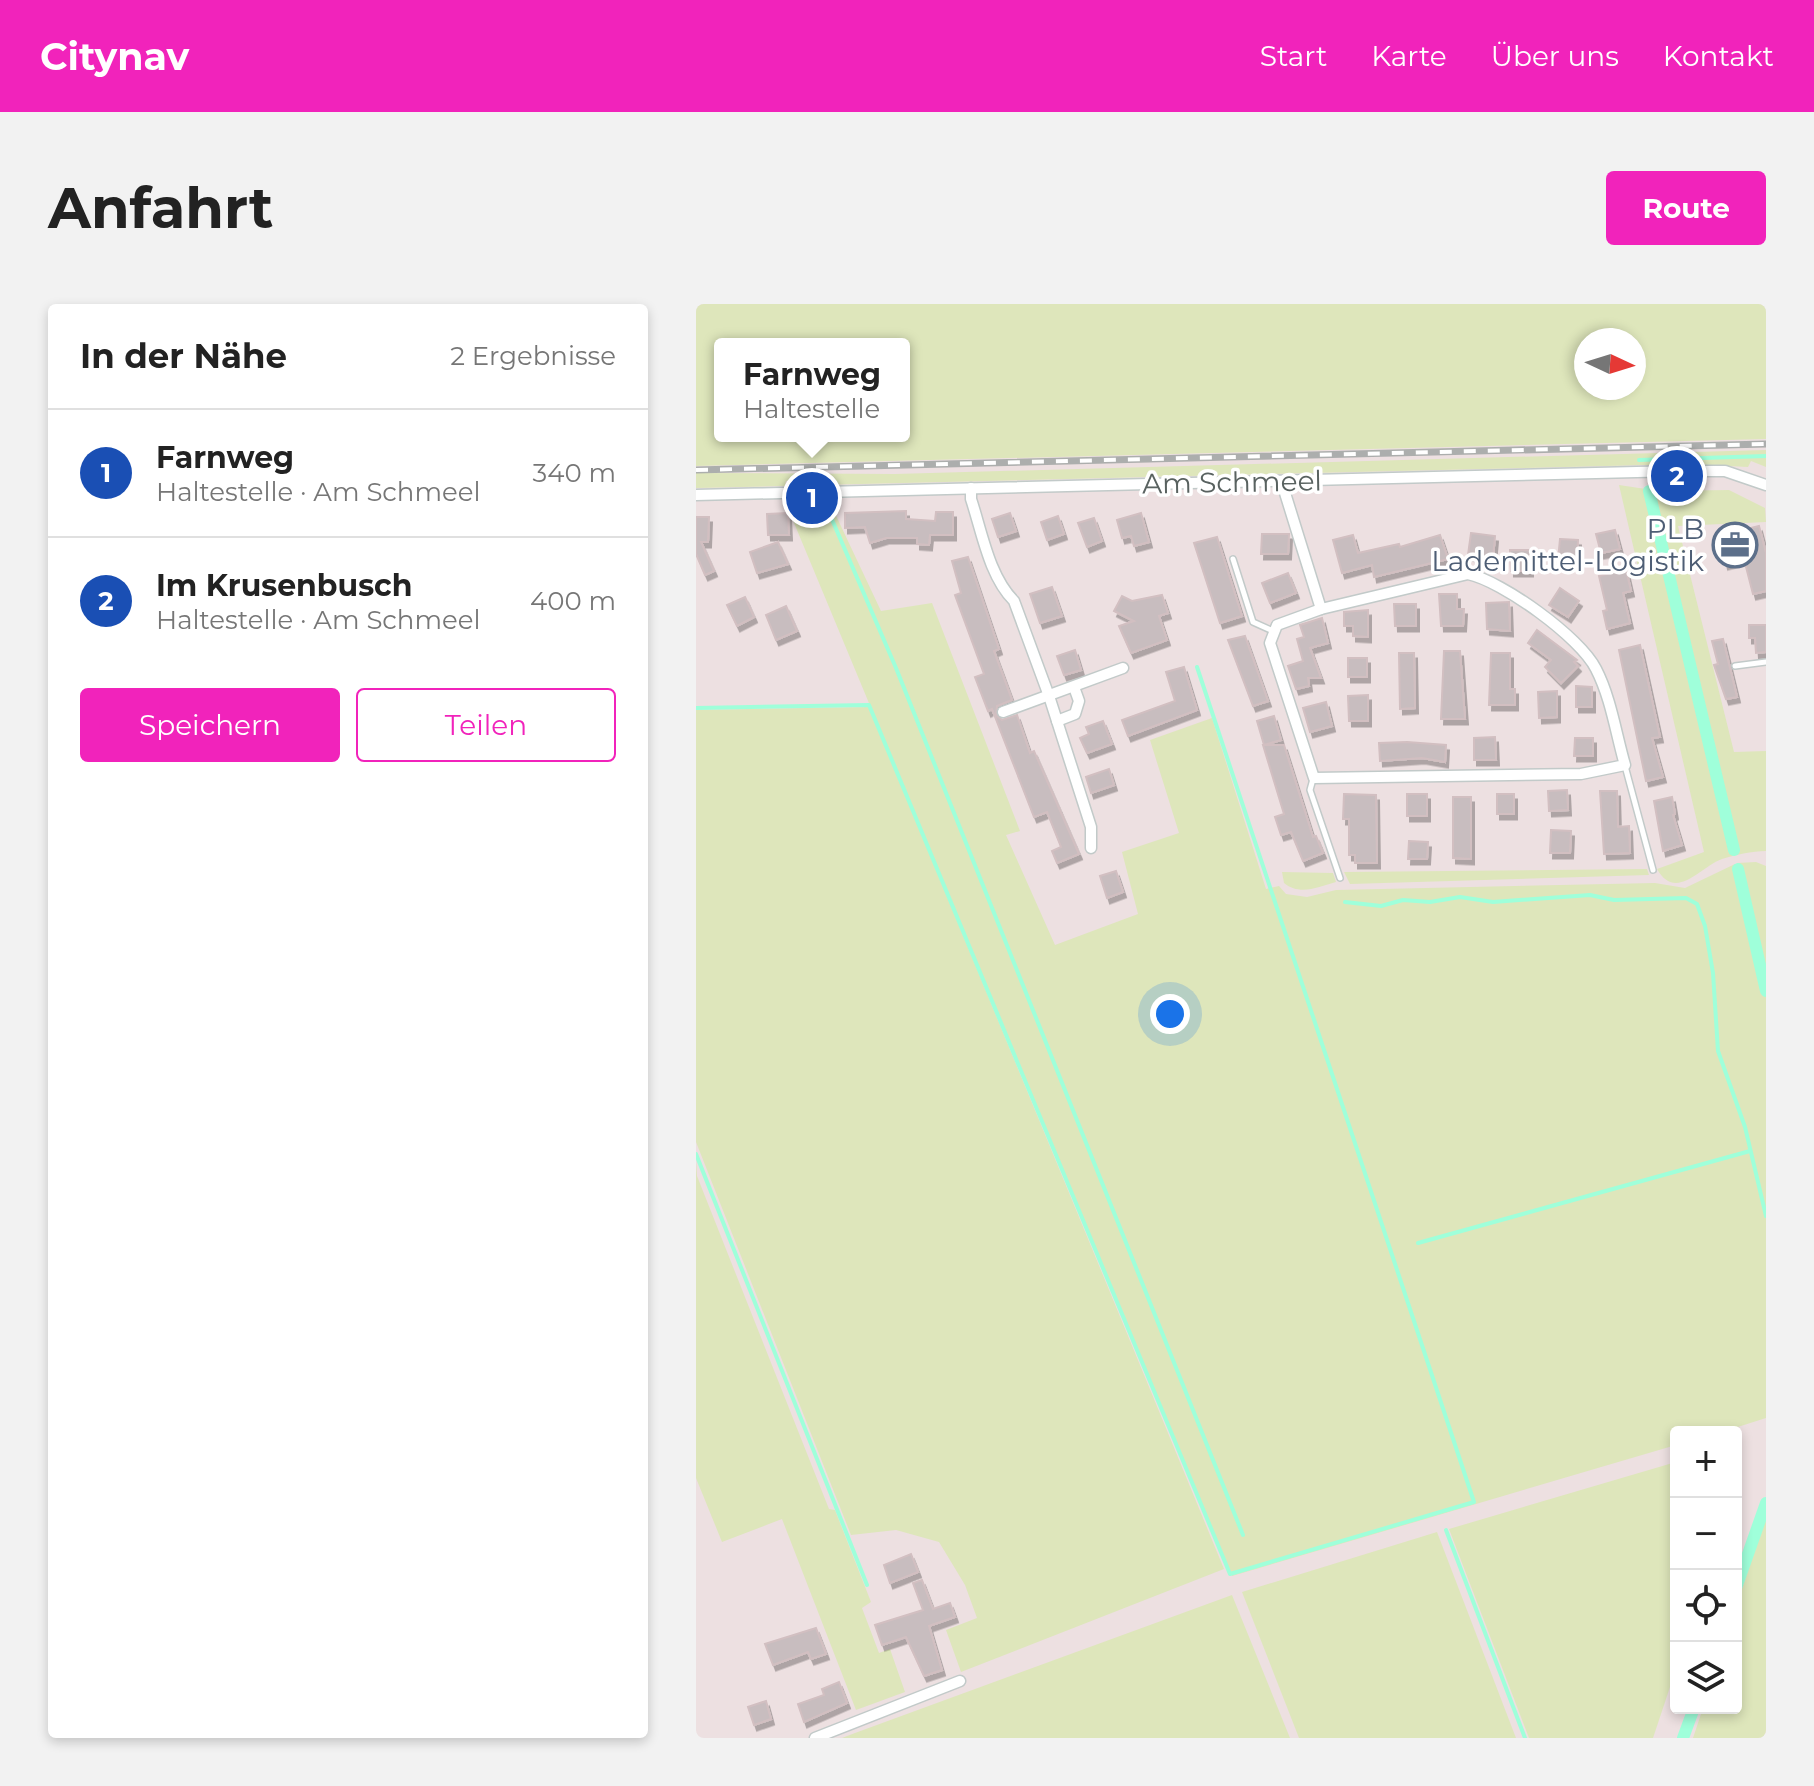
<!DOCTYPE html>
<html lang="de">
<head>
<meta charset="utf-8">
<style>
	:root { --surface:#fff; --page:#f2f2f2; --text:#222; --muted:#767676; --line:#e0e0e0; --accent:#f123bb }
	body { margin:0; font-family:Montserrat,sans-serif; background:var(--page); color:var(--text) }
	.controls { position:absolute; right:24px; bottom:24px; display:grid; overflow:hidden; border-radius:8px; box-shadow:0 4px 12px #0003 }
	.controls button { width:72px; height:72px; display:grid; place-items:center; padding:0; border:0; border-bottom:2px solid var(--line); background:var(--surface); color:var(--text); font:40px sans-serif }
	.compass { position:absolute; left:878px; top:24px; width:72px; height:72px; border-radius:50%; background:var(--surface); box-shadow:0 4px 12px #0003; rotate:94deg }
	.you { position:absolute; left:474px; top:710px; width:28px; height:28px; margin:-20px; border:6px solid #fff; border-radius:50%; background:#1a73e8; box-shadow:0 0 0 12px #1a73e833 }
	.badge { display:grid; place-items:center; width:52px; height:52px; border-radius:50%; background:var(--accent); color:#fff; font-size:26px; font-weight:700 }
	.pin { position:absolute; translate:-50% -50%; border:4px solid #fff; box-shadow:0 2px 8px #0006 }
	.popup { position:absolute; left:18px; top:34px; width:196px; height:104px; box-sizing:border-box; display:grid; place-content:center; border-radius:8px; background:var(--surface); filter:drop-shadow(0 2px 6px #0005); font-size:26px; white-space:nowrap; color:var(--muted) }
	.popup b { font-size:30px; color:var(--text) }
	.popup::after { content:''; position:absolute; left:50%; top:100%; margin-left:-16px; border:16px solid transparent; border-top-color:var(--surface) }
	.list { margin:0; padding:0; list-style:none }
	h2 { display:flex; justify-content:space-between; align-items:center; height:104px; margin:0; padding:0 32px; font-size:34px }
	h2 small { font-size:26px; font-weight:400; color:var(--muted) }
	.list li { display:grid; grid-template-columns:52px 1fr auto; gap:24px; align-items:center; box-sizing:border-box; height:128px; padding:0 32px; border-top:2px solid var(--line) }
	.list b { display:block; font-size:30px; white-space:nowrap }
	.list p { margin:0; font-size:26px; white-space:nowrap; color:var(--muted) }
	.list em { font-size:26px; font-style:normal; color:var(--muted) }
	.actions { display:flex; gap:16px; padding:24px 32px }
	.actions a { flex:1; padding:18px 0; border:2px solid var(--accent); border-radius:8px; text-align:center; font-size:28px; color:var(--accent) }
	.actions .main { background:var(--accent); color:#fff }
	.icon { flex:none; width:44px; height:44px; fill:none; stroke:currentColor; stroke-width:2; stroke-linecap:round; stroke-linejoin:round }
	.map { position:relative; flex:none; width:1070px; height:1434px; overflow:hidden; border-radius:8px }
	header { display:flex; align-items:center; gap:48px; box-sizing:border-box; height:112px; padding:0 40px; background:var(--accent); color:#fff }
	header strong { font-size:38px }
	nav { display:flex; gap:44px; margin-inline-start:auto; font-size:28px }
	.intro { display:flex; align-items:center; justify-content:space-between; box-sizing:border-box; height:192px; padding:0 48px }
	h1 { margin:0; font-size:56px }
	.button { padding:20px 36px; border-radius:8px; background:var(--accent); color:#fff; font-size:28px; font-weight:700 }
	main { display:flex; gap:48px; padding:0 48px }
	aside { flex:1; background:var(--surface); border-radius:8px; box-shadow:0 4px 12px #0003 }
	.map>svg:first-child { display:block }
	.green { fill:#dee6bb; fill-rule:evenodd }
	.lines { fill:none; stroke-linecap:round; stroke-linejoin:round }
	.stream { stroke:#9fffda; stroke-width:4 }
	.canal { stroke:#9fffda; stroke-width:12 }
	.building { fill:#c8bdbf; stroke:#d2bfc1; stroke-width:2; filter:url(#shadow) }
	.lane-casing { stroke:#c2cac9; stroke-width:8 }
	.street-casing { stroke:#c2cac9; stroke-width:13 }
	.lane { stroke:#fff; stroke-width:5 }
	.street { stroke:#fff; stroke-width:10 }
	.rail-casing { stroke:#acaead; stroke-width:7 }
	.rail { stroke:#fff; stroke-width:4; stroke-dasharray:12; stroke-linecap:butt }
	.labels { text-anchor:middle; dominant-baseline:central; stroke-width:7; stroke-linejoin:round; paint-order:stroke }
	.street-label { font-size:28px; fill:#596260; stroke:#fff }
	.service-label { font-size:28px; fill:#4e5e75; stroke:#fff; text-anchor:end }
</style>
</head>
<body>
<header>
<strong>Citynav</strong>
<nav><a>Start</a><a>Karte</a><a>Über uns</a><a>Kontakt</a></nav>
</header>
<div class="intro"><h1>Anfahrt</h1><a class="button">Route</a></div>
<main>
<aside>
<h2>In der Nähe<small>2 Ergebnisse</small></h2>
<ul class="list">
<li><span class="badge" style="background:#1a4fb4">1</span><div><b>Farnweg</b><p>Haltestelle · Am Schmeel</p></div><em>340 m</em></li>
<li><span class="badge" style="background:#1a4fb4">2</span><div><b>Im Krusenbusch</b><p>Haltestelle · Am Schmeel</p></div><em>400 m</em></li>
</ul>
<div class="actions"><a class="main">Speichern</a><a>Teilen</a></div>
</aside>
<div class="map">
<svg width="1070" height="1434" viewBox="0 0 1070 1434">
	<defs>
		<filter id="shadow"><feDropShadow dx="3" dy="5.5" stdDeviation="0" flood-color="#0004"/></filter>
	</defs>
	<rect width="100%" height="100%" fill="#ede0e1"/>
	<g class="green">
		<path d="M0 0H1070V135L0 162ZM890 36H938V84H890ZM24 40H208V132H24Z"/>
		<polygon points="1070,146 1070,163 1055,157 1052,163 992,160 123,181 122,176 90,177 89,182 0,184 0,169 199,170"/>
		<path d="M923 181 963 187 1033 186 1069 204 1070 218 982 222 1038 448 1070 447V547C1056 547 1039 551 1026 555 1004 563 980 598 961 565L1008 548Z"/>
		<polygon points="135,201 185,307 236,299 324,527 310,531 359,641 442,610 426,548 483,529 454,436 516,414 570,585 583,582 590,590 611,593 640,586 959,579 989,584 1039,560 1070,690 1070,1114 1026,1128 980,1128 980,1141 536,1272 91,202"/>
		<polygon points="173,403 528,1265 265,1368 250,1326 281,1314 269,1281 243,1238 200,1226 155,1231 0,838 0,406"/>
		<polygon points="1060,558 1070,562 1070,680 1041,559"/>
		<polygon points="951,565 953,571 654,580 648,568"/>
		<path d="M586 568 637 569 640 578C622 583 604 592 588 579Z"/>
		<polygon points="0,857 1,872 133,1205 139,1206 175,1298 166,1304 183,1349 194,1345 209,1388 160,1406 86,1215 26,1238 0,1174"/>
		<polygon points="980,1158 980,1365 957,1434 833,1434 753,1225"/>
		<polygon points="1070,1211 1070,1434 997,1434 1007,1404 1040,1404 1040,1303"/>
		<polygon points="741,1228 820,1434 603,1434 546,1288"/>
		<polygon points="536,1291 594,1434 146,1434 159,1429"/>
	</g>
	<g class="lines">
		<g class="stream">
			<polyline points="943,156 1070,152"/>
			<polyline points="131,204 200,364 547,1231"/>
			<polyline points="0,404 173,401 534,1270 778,1198 501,363"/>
			<polyline points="649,598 685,602 707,596 734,598 764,593 797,598 894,591 918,596 990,594 1001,600 1009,622 1017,669 1022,747 1049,823 1070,912"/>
			<polyline points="0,850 171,1281"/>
			<polyline points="722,939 1054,847"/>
			<polyline points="750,1226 829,1434"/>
		</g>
		<g class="canal">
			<polyline points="953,187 1038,546"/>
			<polyline points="1042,565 1070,687"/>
			<polyline points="1040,1284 1070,1199"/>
			<polyline points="987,1434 998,1404"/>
		</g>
	</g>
	<g class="building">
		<polygon points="210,207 210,215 239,217 240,208 257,208 257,231 234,231 233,241 221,240 221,234 190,234 174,239 169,223 149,224 149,209"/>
		<polygon points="92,209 93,231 72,231 71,210"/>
		<polygon points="314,209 320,227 302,233 296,215"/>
		<polygon points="445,209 453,238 438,242 435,232 426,234 421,216"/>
		<polygon points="362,212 368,230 351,236 345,218"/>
		<polygon points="0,213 13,213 12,238 5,238 18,267 9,271 0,250"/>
		<polygon points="398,214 406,237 391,243 382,219"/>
		<polygon points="1063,222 1070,249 1070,287 1057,290 1048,255 1029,260 1023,232"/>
		<polygon points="919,226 924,245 905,249 900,230"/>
		<polygon points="775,229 799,232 797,254 772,251"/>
		<polygon points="566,230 593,230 592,250 565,250"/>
		<polygon points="657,231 662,249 703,240 704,243 744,231 752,255 678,273 676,261 646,269 637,236"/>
		<polygon points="521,233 546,312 524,319 498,239"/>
		<polygon points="864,235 882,236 881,257 862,256"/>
		<polygon points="82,238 92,260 61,269 54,248"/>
		<polygon points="814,246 834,246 834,267 815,267"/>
		<polygon points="272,253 303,345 298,347 316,396 301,402 300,411 306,416 321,411 334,449 338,447 383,550 361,559 356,547 365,543 351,508 338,513 296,405 292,407 279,373 288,370 259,291 265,289 256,257"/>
		<polygon points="930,265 935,287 927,289 934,319 911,325 907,307 911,306 903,272"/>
		<polygon points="592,269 600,289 574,299 566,279"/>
		<polygon points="356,283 366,312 344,319 334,290"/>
		<polygon points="864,284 883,297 872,313 853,301"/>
		<polygon points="743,290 761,290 761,305 768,305 767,322 745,322"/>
		<polygon points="466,291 472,309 463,312 471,336 435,349 423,322 438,317 418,307 426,292 436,297"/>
		<polygon points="49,293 58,313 41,322 31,301"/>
		<polygon points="813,298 814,327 791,325 790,299"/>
		<polygon points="698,300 720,300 720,322 699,322"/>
		<polygon points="90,302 101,327 80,336 70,311"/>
		<polygon points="672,306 672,333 657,332 657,322 648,322 648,308"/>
		<polygon points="626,314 632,339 614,344 625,374 612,374 613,382 600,385 592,362 607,357 601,335 608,333 604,321"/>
		<polygon points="1053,321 1070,321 1070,348 1060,349 1059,334 1053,334"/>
		<polygon points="841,326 881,356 878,358 882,362 865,379 849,363 855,356 832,339"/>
		<polygon points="549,332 572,397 557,402 532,336"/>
		<polygon points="1027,335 1041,393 1030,395 1018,361 1022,360 1016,337"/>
		<polygon points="944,341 964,433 956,434 967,473 950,477 923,346"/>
		<polygon points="379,346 385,366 368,371 361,352"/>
		<polygon points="748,347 764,347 769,415 745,415"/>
		<polygon points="703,349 718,349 719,404 704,405"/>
		<polygon points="795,349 814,349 814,385 819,385 819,401 793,401"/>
		<rect x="652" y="354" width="19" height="19"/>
		<polygon points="488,363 501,406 432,432 426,416 479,397 470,368"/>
		<polygon points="880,382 896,383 896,403 880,403"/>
		<polygon points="861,387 861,413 843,414 842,388"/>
		<polygon points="672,391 672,417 653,417 652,392"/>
		<polygon points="630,398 636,422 614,428 607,404"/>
		<polygon points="578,412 585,436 568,441 561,417"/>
		<polygon points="407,417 416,440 391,449 384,434 393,430 390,423"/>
		<polygon points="799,433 800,456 778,456 778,434"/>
		<polygon points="879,434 897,434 897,452 878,452"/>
		<polygon points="711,438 750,441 749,458 726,454 684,457 683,439"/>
		<polygon points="567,441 588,441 617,533 620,532 627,549 607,557 595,528 585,531 579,513 588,510"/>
		<polygon points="413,465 418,481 395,489 390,473"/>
		<polygon points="871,486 872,506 853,507 852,487"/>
		<polygon points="904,487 921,487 922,523 933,522 934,549 908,550"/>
		<polygon points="648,490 680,491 681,559 659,559 659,551 653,551 653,515 647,515"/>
		<rect x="711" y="490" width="20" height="22"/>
		<rect x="801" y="490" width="17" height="20"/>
		<polygon points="757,493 775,493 775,555 757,554"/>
		<polygon points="976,493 979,510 977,511 986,541 967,547 958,497"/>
		<polygon points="855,526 875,527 874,549 854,549"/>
		<polygon points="713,537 732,538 731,555 712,555"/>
		<polygon points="420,567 427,588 411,594 404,572"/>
		<polygon points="215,1250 222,1268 194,1279 188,1261"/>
		<polygon points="226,1276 237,1305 254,1299 259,1313 233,1322 246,1366 228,1372 210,1333 186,1341 179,1321 227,1306 217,1279"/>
		<polygon points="120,1324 130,1350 115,1355 112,1348 77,1361 69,1340"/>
		<polygon points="143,1378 151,1399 108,1418 102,1400 128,1391 126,1385"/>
		<polygon points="70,1397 75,1415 58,1421 52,1403"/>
	</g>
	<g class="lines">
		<g class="lane-casing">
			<g id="lane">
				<polyline points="537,255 557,318 577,327"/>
				<polyline points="1039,362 1070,358"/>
				<polyline points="929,462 957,566"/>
				<polyline points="617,475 614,486 644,574"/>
			</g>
		</g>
		<g class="street-casing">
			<g id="street">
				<polyline points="589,177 589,189 625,305"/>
				<path d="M275 184V195C286 228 293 272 318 297L353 392 395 523V544"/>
				<polyline points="0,191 982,167 1029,167 1070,181"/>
				<path d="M772 270C806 277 884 333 900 365 915 394 920 430 929 461L885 470 618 474 574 339 581 321 625 305Z"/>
				<polyline points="307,408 427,364"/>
				<polyline points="361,417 379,410 383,397 378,383"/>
				<polyline points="119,1434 264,1377"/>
			</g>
		</g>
		<use href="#lane" class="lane"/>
		<use href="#street" class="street"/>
		<g class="rail-casing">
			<polyline id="rail" points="0,166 1070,140"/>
		</g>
		<use href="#rail" class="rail"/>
	</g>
	<defs>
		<g id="office-ring" transform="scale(2.3)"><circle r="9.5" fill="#fff" stroke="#5c6f8a" stroke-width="1.5"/><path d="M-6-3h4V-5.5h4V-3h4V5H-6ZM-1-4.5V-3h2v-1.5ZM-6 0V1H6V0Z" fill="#5c6f8a"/></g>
	</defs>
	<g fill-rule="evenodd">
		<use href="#office-ring" x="1039" y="241"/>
	</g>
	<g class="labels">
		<g class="street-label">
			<text transform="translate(536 178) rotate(-1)">Am Schmeel</text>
		</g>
		<g class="service-label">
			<text x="1008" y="225">PLB<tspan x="1008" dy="32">Lademittel-Logistik</tspan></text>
		</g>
	</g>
</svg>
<div class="controls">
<button>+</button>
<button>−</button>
<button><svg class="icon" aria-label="locate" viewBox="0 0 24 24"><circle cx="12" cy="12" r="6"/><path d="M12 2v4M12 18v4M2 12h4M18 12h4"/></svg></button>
<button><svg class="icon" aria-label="layers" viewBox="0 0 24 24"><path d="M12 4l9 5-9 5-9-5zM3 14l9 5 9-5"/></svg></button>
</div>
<svg class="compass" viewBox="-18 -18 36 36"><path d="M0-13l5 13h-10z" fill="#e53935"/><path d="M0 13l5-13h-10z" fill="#767676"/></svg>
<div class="you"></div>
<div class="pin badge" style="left:116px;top:194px;background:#1a4fb4">1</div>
<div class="popup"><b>Farnweg</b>Haltestelle</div>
<div class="pin badge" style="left:981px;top:172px;background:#1a4fb4">2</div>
</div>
</main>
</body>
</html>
